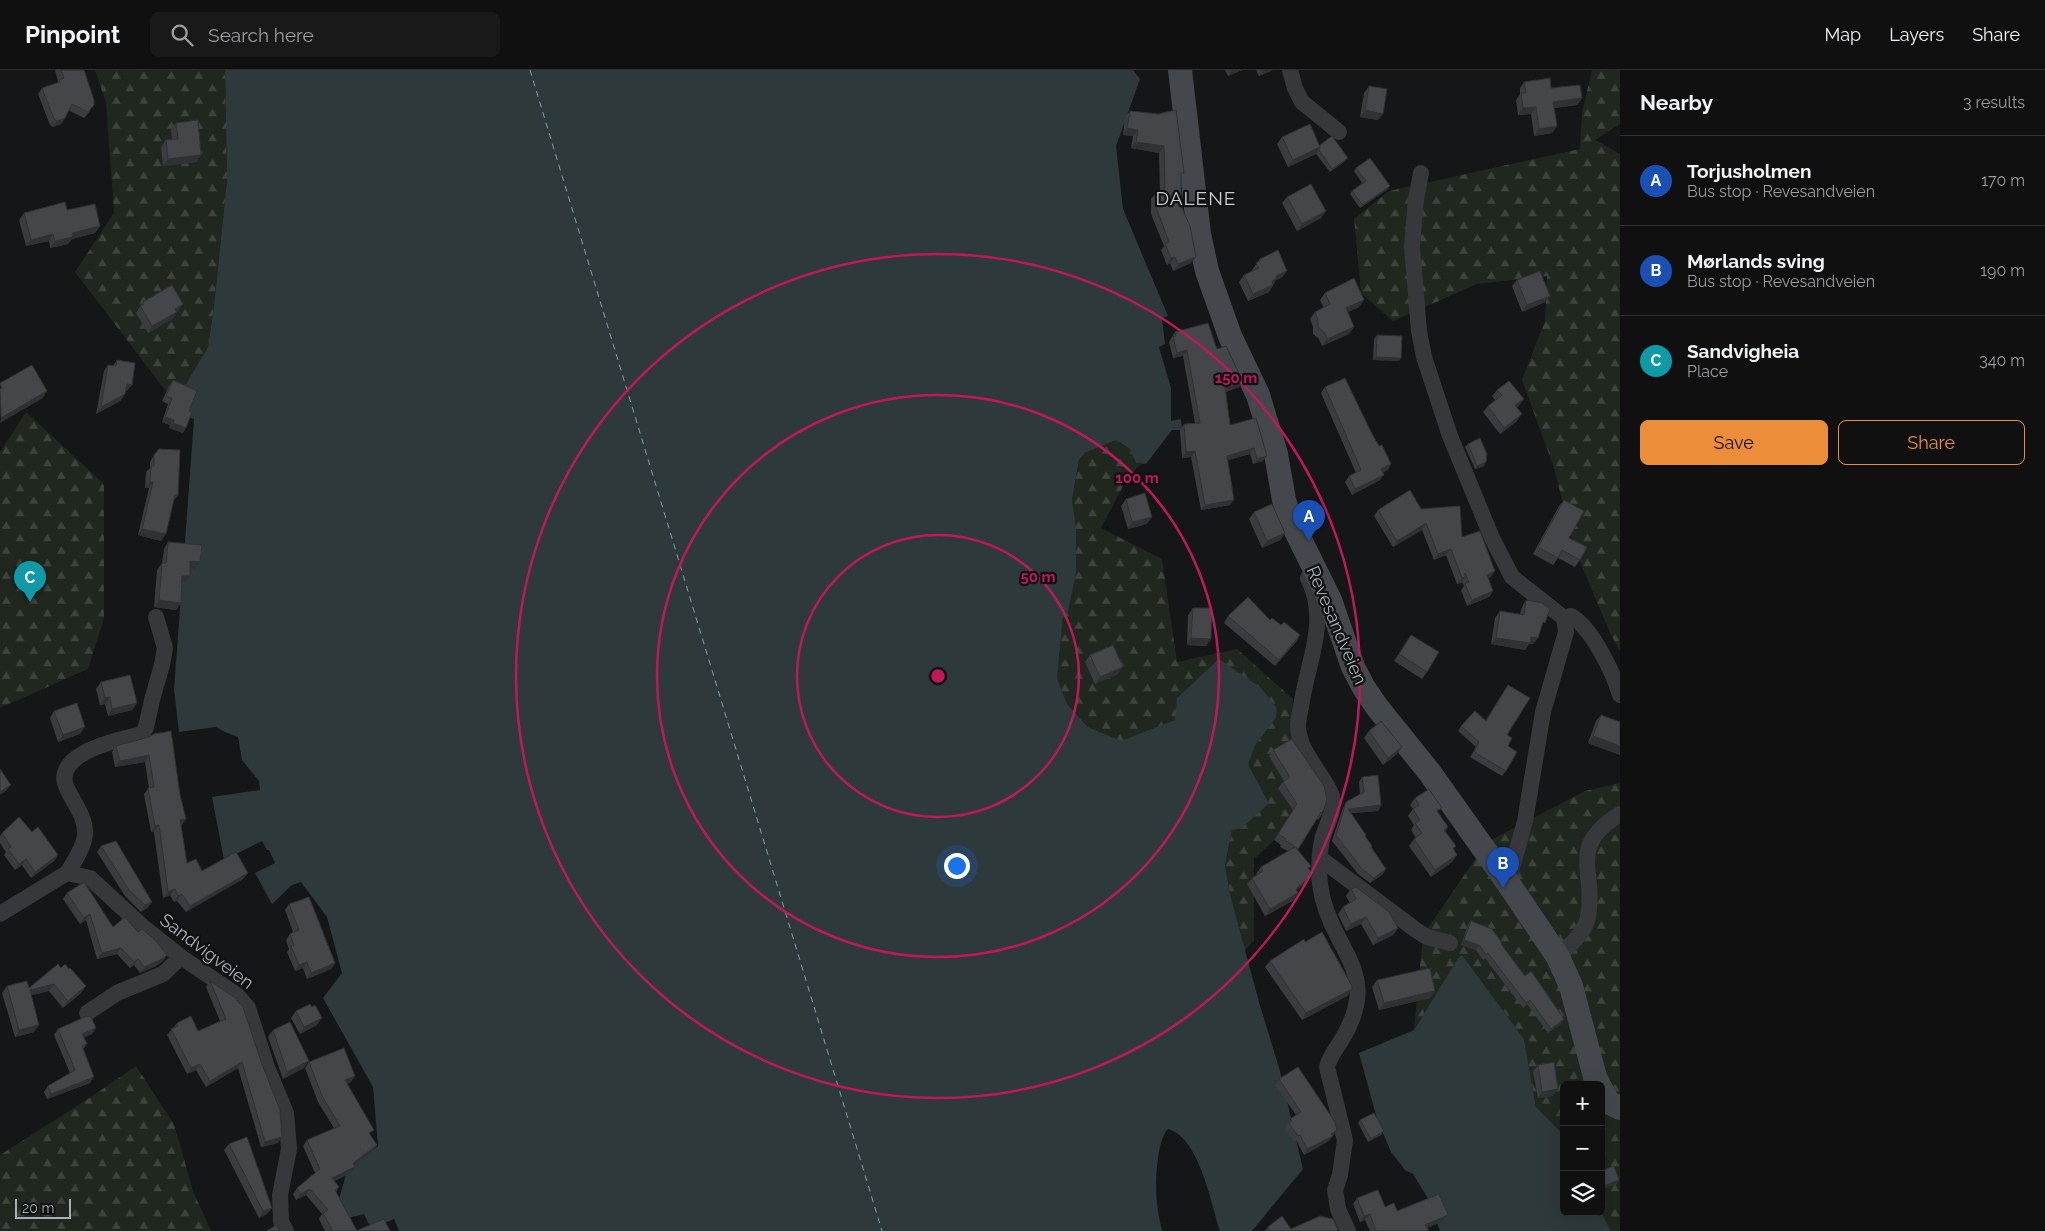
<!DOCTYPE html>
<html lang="en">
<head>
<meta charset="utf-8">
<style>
	:root { --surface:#101011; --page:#19191a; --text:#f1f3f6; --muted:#9c9d9f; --line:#303031; --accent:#eb8d39 }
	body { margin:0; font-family:Raleway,sans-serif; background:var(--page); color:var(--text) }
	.controls { position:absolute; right:15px; bottom:15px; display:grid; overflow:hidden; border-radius:8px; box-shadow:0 5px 20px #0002 }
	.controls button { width:45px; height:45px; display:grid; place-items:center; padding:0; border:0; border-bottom:1px solid var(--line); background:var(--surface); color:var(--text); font:25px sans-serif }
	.scale { position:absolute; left:15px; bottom:12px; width:56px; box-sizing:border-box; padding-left:5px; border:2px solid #a8afb7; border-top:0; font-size:14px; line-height:18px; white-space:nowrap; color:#a8afb7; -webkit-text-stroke:4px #101112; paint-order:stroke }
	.you { position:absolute; left:956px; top:795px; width:18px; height:18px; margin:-12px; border:4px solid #fff; border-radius:50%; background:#1a73e8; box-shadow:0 0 0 8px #1a73e833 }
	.badge { display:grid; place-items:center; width:32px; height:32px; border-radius:50%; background:var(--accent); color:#fff; font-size:16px; font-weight:700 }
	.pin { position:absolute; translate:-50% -41px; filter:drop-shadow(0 1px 2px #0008) }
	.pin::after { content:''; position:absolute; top:26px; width:18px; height:15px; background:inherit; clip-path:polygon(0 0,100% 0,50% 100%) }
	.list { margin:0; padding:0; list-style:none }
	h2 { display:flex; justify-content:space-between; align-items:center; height:65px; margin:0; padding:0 20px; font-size:21px }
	h2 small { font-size:16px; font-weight:400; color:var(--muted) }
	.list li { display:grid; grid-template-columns:32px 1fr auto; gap:15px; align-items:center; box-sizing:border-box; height:90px; padding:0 20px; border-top:1px solid var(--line) }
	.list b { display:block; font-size:19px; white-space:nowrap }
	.list p { margin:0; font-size:16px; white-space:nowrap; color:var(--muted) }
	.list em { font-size:16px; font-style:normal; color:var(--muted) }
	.actions { display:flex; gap:10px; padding:15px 20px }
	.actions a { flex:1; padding:11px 0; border:1px solid var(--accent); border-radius:8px; text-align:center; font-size:18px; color:var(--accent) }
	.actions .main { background:var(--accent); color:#111 }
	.icon { flex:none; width:28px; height:28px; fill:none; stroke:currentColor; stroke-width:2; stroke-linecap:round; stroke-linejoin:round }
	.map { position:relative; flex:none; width:1620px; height:1161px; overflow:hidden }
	header { display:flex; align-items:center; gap:30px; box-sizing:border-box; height:70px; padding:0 25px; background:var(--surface); border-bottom:1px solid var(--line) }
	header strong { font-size:24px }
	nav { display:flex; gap:28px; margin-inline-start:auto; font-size:18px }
	.search { width:350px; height:45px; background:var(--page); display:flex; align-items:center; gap:12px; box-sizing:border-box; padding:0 18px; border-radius:8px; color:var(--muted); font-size:19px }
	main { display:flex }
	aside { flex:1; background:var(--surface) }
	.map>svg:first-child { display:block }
	.forest { fill:url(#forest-firs) }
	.water { fill:#2e393c }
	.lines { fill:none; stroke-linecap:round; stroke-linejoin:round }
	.ferry { stroke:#80a3b0; stroke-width:1; stroke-dasharray:6 5; stroke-linecap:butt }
	.minor { stroke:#36383c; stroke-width:16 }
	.secondary { stroke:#44484c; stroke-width:24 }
	.wall { fill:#3a3c40 }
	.shaded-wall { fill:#303134 }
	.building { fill:#44464a; stroke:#303134 }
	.ring { fill:none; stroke:#c2185b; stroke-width:2.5 }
	.labels { text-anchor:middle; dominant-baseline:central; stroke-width:4.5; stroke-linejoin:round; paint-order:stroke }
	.street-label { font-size:18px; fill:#a8afb7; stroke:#101112 }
	.neighbourhood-label { font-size:19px; letter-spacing:1px; fill:#c8cdd3; stroke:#101112 }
	.centre { fill:#c2185b; stroke:#101112; stroke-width:2.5 }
	.ring-label { font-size:15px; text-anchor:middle; font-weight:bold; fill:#c2185b; stroke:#101112; stroke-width:4.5; stroke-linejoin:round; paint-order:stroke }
</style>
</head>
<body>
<header>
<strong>Pinpoint</strong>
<div class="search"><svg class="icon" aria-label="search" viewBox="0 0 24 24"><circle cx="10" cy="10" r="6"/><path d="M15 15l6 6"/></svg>Search here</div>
<nav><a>Map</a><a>Layers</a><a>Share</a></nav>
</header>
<main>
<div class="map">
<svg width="1620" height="1161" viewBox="0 0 1620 1161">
	<defs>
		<pattern id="forest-firs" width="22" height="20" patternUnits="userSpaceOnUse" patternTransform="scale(1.25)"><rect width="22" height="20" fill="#20271f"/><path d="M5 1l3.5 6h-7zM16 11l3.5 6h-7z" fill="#3e443d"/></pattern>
	</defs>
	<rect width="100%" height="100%" fill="#151617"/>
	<g class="forest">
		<polygon points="95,0 225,0 227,110 214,236 208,277 175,333 75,202 114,143 106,33"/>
		<polygon points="1592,0 1620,0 1620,54 1595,70 1620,84 1620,581 1610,563 1576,482 1553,395 1522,310 1545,251 1547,206 1477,214 1393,251 1361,223 1354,149 1389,121 1580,79 1582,43"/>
		<polygon points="26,342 104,414 104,548 88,599 0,638 0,382"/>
		<polygon points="1116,370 1130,379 1136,393 1141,394 1128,407 1101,458 1162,489 1177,592 1237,579 1293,629 1294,752 1254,789 1254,870 1245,880 1230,824 1225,795 1232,760 1269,733 1248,694 1254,675 1276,648 1175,650 1121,672 1088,657 1067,634 1057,608 1063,547 1068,540 1076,457 1072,430 1079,390 1085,383"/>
		<polygon points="1620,713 1620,1161 1611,1161 1601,1142 1601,1015 1564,1015 1564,1069 1560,1061 1536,1037 1524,969 1462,885 1458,888 1414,960 1423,865 1487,772 1585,721"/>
		<polygon points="136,996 174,1054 193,1121 211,1161 0,1161 0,1085 88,1029"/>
	</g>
	<g class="water">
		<path d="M225 0H1133L1140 9 1116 76 1123 139 1168 246 1162 248 1165 274 1159 277 1171 318V351L1181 349 1182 360H1172L1146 394 1136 393 1130 379 1116 370 1085 383 1079 390 1072 430 1076 457V503L1068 541 1063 547 1057 608 1067 634 1088 657 1121 671 1175 650 1177 628 1219 589 1261 618 1277 638 1276 648 1255 675 1248 694 1269 733 1242 758 1232 760 1225 795 1230 824 1259 932 1280 1001 1303 1099 1252 1161H1220C1211 1133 1199 1067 1168 1059 1156 1071 1155 1117 1157 1133 1158 1143 1160 1152 1162 1161H399L394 1149 371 1159 364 1144 348 1148 339 1129 348 1098 378 1076 373 1017 323 928 342 903 327 847 301 812 292 815 272 834 255 803 275 793 269 780H267L262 771 224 790 212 727 260 720 259 711 242 690 238 667 225 662 216 657 179 662 174 620 194 349 170 341 208 277 214 236 227 110Z"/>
		<polygon points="1462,885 1524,969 1536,1037 1560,1061 1564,1069 1564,1142 1601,1142 1611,1161 1440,1161 1430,1132 1413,1104 1405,1100 1391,1082 1377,1049 1359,983 1414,960 1458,888"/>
	</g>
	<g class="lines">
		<polyline class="ferry" points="530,0 882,1161"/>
		<g class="minor">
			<polyline points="1290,0 1295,18 1302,32 1339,62"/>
			<polyline points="1421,103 1416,129 1412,177 1419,261 1424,287 1450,366 1492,468 1512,507 1564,548 1566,562 1543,642 1525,751 1508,813"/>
			<path d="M1308 508C1330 551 1307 592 1301 637 1300 643 1298 649 1298 655 1298 682 1324 704 1332 726 1336 740 1325 757 1322 770 1320 780 1319 794 1319 804 1320 820 1324 837 1331 852 1339 872 1354 891 1357 914 1360 933 1351 955 1341 971 1335 980 1330 986 1327 997L1345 1070 1340 1105 1335 1120 1338 1139 1348 1161"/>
			<path d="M1564 548 1571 546C1592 558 1613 602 1620 625"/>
			<polyline points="1321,789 1416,860 1427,867 1450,873"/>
			<path d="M67 803C73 794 86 773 85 762 85 745 72 731 66 716 53 683 120 669 142 664L146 657 152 630 162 595 165 578 156 547"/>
			<polyline points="0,844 67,803 90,808 142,856 181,887 237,925 248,938 267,997 286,1043 289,1079 280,1125 281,1151 286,1161"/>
			<path d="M1558 887C1569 876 1585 863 1588 847 1597 801 1566 777 1620 744"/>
			<polyline points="87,943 117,923 163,904 181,887"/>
		</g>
		<g class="secondary">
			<polyline points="1180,0 1199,164 1207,201 1230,266 1258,325 1276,384 1284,430 1290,449 1330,530 1353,597 1364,618 1377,637 1430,703 1508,813 1558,887 1571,916 1595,1007 1599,1015"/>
			<polyline points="1601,1019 1608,1032 1620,1038"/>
		</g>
	</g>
	<g class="wall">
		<polygon points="55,0 84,0 90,41 84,48 68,40 65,48 61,54 53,57 50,55 38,24 42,18 57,13 58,11"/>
		<polygon points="1225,0 1242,0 1228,6"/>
		<polygon points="1256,0 1273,0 1259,6"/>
		<polygon points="1524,12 1551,18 1582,28 1577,35 1554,38 1557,56 1552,63 1534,66 1531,44 1518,45 1516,30 1520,24 1520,18"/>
		<polygon points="1369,16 1378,50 1360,47 1364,23"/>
		<polygon points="1130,41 1158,44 1181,107 1181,136 1191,193 1173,201 1170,193 1167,195 1161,180 1164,176 1151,144 1151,129 1156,123 1160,123 1159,83 1131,78 1133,66 1123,65 1125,47"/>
		<polygon points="176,53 201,85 196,92 163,96 161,77 166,70 172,69 171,59"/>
		<polygon points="1282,67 1320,75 1345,91 1330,102 1316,84 1288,97 1277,74"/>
		<polygon points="1356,98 1388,119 1360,138 1350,124 1352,121 1362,113 1354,101"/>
		<polygon points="1287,127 1321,148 1297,161 1282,133"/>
		<polygon points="67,140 100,156 95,163 72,169 68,174 50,178 49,171 26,176 19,150 24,143"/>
		<polygon points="1260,189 1287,201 1282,207 1276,210 1269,222 1248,231 1239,212 1244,205 1252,201 1252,200"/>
		<polygon points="1517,210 1550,226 1545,232 1522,242 1512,216"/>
		<polygon points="1325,223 1359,237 1348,242 1354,257 1349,264 1322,276 1319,269 1313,264 1313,257 1310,249 1315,242 1324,238 1320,230"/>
		<polygon points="143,232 178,241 177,242 172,249 148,263 136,243"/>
		<polygon points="1175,262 1217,279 1243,312 1239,317 1226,322 1230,355 1256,348 1263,391 1253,394 1250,384 1227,390 1230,435 1201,440 1191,387 1182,388 1180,360 1184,354 1195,353 1183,286 1173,288 1169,272"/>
		<polygon points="1377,265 1401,288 1399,291 1373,290 1374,269"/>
		<polygon points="117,290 127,321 126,321 125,324 120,331 96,344 104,301 108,295 113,296"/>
		<polygon points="173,310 189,341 183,363 169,358 170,355 162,352 168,334 162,331 169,316"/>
		<polygon points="1325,317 1388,400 1382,402 1380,410 1352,425 1345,412 1349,406 1356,403 1321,323"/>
		<polygon points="1497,320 1524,329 1517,337 1517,351 1500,364 1483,342 1488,336 1495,330 1492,326"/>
		<polygon points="1468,374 1484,396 1475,399 1465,377"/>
		<polygon points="154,385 178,425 174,430 161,471 138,465 149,418 145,418 146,402 150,398 150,392"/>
		<polygon points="1126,429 1147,454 1128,459 1121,436"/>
		<polygon points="1564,430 1569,468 1580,490 1575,497 1558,488 1553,495 1533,484 1559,436"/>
		<polygon points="1421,439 1462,467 1491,507 1488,508 1493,521 1489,527 1467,536 1461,520 1464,516 1462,512 1461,513 1457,514 1446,485 1434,490 1422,460 1393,477 1374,446 1378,440"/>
		<polygon points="1254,442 1285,463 1280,470 1262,478 1249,449"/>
		<polygon points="168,472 200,492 195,499 190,498 190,506 185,513 182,513 181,533 176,540 154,537 157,500 162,493 164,479"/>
		<polygon points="1526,530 1540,559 1538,568 1533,574 1529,574 1525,580 1491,574 1495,548 1500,541 1520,544 1522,537"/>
		<polygon points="1193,538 1211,569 1206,576 1187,575 1188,545"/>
		<polygon points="1228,546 1270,550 1300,565 1296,572 1275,596 1224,553"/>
		<polygon points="1411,565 1427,602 1422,609 1394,591"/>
		<polygon points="1090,585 1118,604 1095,614 1085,592"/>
		<polygon points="101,612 137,633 132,640 108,646 105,634 100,635 96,619"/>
		<polygon points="1508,615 1508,676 1506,701 1502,706 1470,687 1476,677 1458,661 1461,656 1485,651"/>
		<polygon points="54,641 80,664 58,672 50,648"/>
		<polygon points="1601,645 1620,652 1620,685 1588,673 1596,651"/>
		<polygon points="1369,661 1397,684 1383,695 1364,668"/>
		<polygon points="149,667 182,755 181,755 187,793 202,801 243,809 186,842 177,831 174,832 170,825 163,828 154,762 151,762 144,724 149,718 145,692 115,697 112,682 116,676"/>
		<polygon points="1273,680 1322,744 1318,750 1317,749 1298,780 1311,796 1309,799 1308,811 1297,820 1294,830 1265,846 1247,814 1252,808 1257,805 1256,804 1261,797 1288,781 1280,777 1281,775 1274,770 1293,740 1278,718 1284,711 1269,686"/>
		<polygon points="1362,707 1381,735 1378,741 1351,743 1366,765 1365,766 1372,776 1371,778 1386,799 1382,805 1370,813 1358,804 1332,771 1343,738 1346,732 1360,725 1359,712"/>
		<polygon points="1415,728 1438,743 1448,757 1445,762 1456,776 1453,779 1457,785 1452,792 1431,807 1409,776 1414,769 1416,768 1411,760 1414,755 1408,746 1413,739 1410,735"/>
		<polygon points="32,762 58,785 54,791 31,808 22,795 15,800 4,785 6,782 0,773 0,766 2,763"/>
		<polygon points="101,776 152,832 147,838 141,842 125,826 97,782"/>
		<polygon points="1351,819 1398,858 1393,865 1373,875 1361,854 1346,861 1338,844 1343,837 1350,833 1346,826"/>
		<polygon points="67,823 113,857 138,862 167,885 163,891 156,896 140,903 134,895 130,898 117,884 97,889 86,850 80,854 63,829"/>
		<polygon points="289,834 335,893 331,899 307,909 303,898 295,901 287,882 289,879 286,870 290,864 293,862 285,840"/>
		<polygon points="1471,851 1501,875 1561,954 1548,963 1527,934 1523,938 1485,888 1483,890 1476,880 1461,875 1468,855"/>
		<polygon points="1305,872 1352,919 1347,926 1302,950 1265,897 1270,891"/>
		<polygon points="61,898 69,899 86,916 81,923 63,938 49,921 31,925 34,962 15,967 2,923 7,916 29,918"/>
		<polygon points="1377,910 1435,921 1430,928 1379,940 1372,917"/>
		<polygon points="210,911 278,1073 261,1077 238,998 206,1017 196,1000 187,1004 167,965 177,953 198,961 220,951 206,917"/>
		<polygon points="312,937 317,955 300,964 291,948 296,941"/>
		<polygon points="96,958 92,964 84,967 87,974 83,979 90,1013 47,1029 44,1022 48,1016 70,1003 54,965 58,959"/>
		<polygon points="273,960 304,998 283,1009 268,967"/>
		<polygon points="309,992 351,1012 347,1014 370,1065 377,1075 373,1081 354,1095 355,1097 351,1103 334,1111 339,1117 336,1122 357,1161 325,1161 319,1149 322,1144 306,1125 296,1130 293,1124 297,1118 315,1103 303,1076 307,1070 334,1058 318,1032 305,998"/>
		<polygon points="1538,995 1553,1026 1538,1028 1533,1002"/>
		<polygon points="1279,1009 1337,1060 1329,1071 1304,1085 1296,1070 1294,1072 1285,1059 1287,1055 1287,1054 1290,1049 1296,1045 1275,1015"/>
		<polygon points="1360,1050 1384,1061 1381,1065 1368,1072 1358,1053"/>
		<polygon points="229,1074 272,1138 267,1144 259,1148 224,1080"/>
		<polygon points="1357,1128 1397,1141 1448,1145 1443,1151 1427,1158 1429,1161 1370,1161 1365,1150 1360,1152 1353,1134"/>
		<polygon points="1268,1157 1291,1159 1337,1161 1265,1161"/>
	</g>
	<g class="shaded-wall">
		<polygon points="1232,0 1242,0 1228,6"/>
		<polygon points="1263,0 1273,0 1259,6"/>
		<polygon points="1582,28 1577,35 1548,39 1553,32"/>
		<polygon points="1536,37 1531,44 1518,45 1523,38"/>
		<polygon points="1365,40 1383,44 1378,50 1360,47"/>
		<polygon points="65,48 61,54 53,57 57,51"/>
		<polygon points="1557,56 1552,63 1534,66 1539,59"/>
		<polygon points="1127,58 1138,60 1133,66 1123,65"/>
		<polygon points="1136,72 1164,76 1159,83 1131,78"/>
		<polygon points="1320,77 1316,84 1288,97 1293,90"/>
		<polygon points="201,85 196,92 163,96 168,89"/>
		<polygon points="1348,88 1345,91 1330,102 1332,99"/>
		<polygon points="1390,116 1388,119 1360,138 1363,135"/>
		<polygon points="1326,141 1321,148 1297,161 1302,154"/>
		<polygon points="100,156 95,163 72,169 68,174 50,178 55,171 72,163"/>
		<polygon points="53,164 49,171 26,176 31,170"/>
		<polygon points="1175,187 1170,193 1167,195 1171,188"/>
		<polygon points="1196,187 1191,193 1173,201 1178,194"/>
		<polygon points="1287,201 1282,207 1276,210 1272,215 1267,217 1276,206"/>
		<polygon points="1273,215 1269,222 1248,231 1253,224"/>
		<polygon points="1550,226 1545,232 1522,242 1527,235"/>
		<polygon points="1364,230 1359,237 1341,245 1346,238"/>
		<polygon points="183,234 172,249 148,263 152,256 175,239"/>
		<polygon points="1354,257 1349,264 1322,276 1327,269"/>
		<polygon points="1187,280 1183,286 1173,288 1177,283"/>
		<polygon points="1376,287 1401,288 1399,291 1373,290"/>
		<polygon points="1243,312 1239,317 1221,323 1225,318"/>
		<polygon points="127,314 132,315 127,321 122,321"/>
		<polygon points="47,321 43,328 0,353 1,348"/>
		<polygon points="125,324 120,331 96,344 101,337"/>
		<polygon points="1524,329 1519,336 1510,342 1515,335"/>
		<polygon points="1522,344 1517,351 1500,364 1504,358"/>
		<polygon points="165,347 174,350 170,355 162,352"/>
		<polygon points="173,353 186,358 183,363 169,358"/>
		<polygon points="1254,378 1250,384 1223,392 1227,386"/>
		<polygon points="1195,381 1191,387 1182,388 1186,382"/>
		<polygon points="1267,386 1263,391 1253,394 1257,389"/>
		<polygon points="1486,392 1484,396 1475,399 1477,396"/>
		<polygon points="1391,394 1388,400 1377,405 1381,399"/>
		<polygon points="1384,405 1380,410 1352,425 1355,419"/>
		<polygon points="150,412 153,412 149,418 145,418"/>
		<polygon points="1234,430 1230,435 1201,440 1205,435"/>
		<polygon points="1152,447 1147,454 1128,459 1132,452"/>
		<polygon points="1426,453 1422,460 1393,477 1397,471"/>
		<polygon points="142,459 166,464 161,471 138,465"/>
		<polygon points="1285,463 1280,470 1262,478 1267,471"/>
		<polygon points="1451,479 1446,485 1434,490 1438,484"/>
		<polygon points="190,491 200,492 195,499 185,498"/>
		<polygon points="1495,501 1491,507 1483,511 1487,505"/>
		<polygon points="182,506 190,506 185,513 177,513"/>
		<polygon points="1465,507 1461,513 1457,514 1462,508"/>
		<polygon points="1493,521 1489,527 1467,536 1472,530"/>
		<polygon points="159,530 181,533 176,540 154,537"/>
		<polygon points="1300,565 1296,572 1275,596 1279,590"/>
		<polygon points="1531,567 1538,568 1533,574 1529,574 1525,580 1491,574 1496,568"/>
		<polygon points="1191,568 1211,569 1206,576 1187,575"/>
		<polygon points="1123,597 1118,604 1095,614 1100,607"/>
		<polygon points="110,627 105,634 100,635 105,628"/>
		<polygon points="137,633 132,640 108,646 112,639"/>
		<polygon points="85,657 80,664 58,672 63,665"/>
		<polygon points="1593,666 1620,676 1620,685 1588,673"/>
		<polygon points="1402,677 1397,684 1383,695 1388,688"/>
		<polygon points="149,685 145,692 115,697 120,691"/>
		<polygon points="11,715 6,721 0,725 0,722"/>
		<polygon points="1381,735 1378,741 1344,744 1348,739"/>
		<polygon points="186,749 182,755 176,756 180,750"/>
		<polygon points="159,755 154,762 151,762 155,756"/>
		<polygon points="58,785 54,791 31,808 35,802"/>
		<polygon points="1457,785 1452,792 1431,807 1435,800"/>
		<polygon points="26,789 22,795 15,800 19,794"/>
		<polygon points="1386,799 1382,805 1370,813 1374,808"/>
		<polygon points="248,803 243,809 186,842 190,836"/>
		<polygon points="1313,804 1308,811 1291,825 1296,819"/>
		<polygon points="175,819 170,825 163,828 168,822"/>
		<polygon points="1298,823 1294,830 1265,846 1270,839"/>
		<polygon points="182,824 177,831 174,832 178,826"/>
		<polygon points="152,832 147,838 141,842 145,835"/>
		<polygon points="90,844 86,850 80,854 84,848"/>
		<polygon points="1366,847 1361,854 1346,861 1351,854"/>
		<polygon points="1398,858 1393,865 1373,875 1378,868"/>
		<polygon points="1464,870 1479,875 1476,880 1461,875"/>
		<polygon points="121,878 117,884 97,889 102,883"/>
		<polygon points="167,885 163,891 156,896 140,903 144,897"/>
		<polygon points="138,889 134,895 130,898 134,892"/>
		<polygon points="307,892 303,898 295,901 299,895"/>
		<polygon points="335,893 331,899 307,909 311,903"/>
		<polygon points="54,914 49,921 25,927 30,920"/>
		<polygon points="86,916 81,923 63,938 68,931"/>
		<polygon points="1352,919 1347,926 1302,950 1306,943"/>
		<polygon points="1435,921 1430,928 1379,940 1384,933"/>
		<polygon points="322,948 317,955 300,964 304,957"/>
		<polygon points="1564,949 1561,954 1548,963 1551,959"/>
		<polygon points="39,955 34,962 15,967 19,960"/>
		<polygon points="96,958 92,964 78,970 82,964"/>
		<polygon points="309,991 304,998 283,1009 287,1002"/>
		<polygon points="242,992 238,998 206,1017 210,1011"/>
		<polygon points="200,994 196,1000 187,1004 191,998"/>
		<polygon points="355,1006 351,1012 341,1016 345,1010"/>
		<polygon points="94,1007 90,1013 47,1029 51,1024"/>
		<polygon points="1558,1019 1553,1026 1538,1028 1542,1022"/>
		<polygon points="1337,1060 1329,1071 1304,1085 1307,1079"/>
		<polygon points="1384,1061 1381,1065 1368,1072 1371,1069"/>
		<polygon points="282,1067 278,1073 261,1077 265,1072"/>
		<polygon points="377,1075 373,1081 349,1099 353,1093"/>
		<polygon points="355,1097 351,1103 328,1114 332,1108"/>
		<polygon points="1619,1110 1617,1114 1601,1120 1601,1117"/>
		<polygon points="310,1119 306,1125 296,1130 300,1124"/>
		<polygon points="272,1138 267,1144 259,1148 263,1141"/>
		<polygon points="1370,1144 1365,1150 1360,1152 1364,1146"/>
		<polygon points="1448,1145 1443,1151 1421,1161 1425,1155"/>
	</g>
	<g class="building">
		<polygon points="61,0 84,0 94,30 94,35 88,42 72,34 65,48 57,51 54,49 42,18 60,12 59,10 64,8"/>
		<polygon points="1550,8 1551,18 1580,15 1582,28 1553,32 1557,56 1539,59 1536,37 1523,38 1521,23 1526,23 1524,12"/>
		<polygon points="1369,16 1387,19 1383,44 1365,40"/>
		<polygon points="1176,40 1184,103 1181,103 1181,136 1190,156 1196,187 1178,194 1175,187 1171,188 1165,174 1169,172 1156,137 1156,123 1165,123 1164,76 1136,72 1138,60 1127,58 1130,41 1158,44"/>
		<polygon points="198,50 201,85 168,89 166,70 178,69 176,53"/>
		<polygon points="1310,54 1320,77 1293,90 1282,67"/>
		<polygon points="1332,66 1348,88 1332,99 1319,80 1320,77 1320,75"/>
		<polygon points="1370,88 1390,116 1363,135 1352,121 1366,111 1356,98"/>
		<polygon points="1311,114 1326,141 1302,154 1287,127"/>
		<polygon points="65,132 67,140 95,134 100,156 72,163 73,167 55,171 53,164 31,170 24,143"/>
		<polygon points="1278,180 1287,201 1276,206 1277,208 1272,211 1273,215 1253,224 1244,205 1259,198 1256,193 1260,191 1260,189"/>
		<polygon points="1540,201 1550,226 1527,235 1517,210"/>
		<polygon points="1354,208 1364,230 1346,238 1354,257 1327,269 1324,262 1318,257 1318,250 1315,242 1330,234 1325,223"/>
		<polygon points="172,215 183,234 175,239 177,242 152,256 141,237 144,234 143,232"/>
		<polygon points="1208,253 1217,279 1226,276 1243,312 1225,318 1230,355 1256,348 1267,386 1257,389 1254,378 1227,386 1234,430 1205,435 1195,381 1186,382 1184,354 1200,353 1187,280 1177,283 1173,267 1176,266 1175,262"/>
		<polygon points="1377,265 1402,266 1401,288 1376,287"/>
		<polygon points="117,290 135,293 132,315 127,314 125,324 101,337 108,295 116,296"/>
		<polygon points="32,295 47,321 1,348 0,319 2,318 0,315 0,313"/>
		<polygon points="1345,308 1372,364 1379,376 1382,375 1391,394 1381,399 1384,405 1355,419 1349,406 1361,400 1325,317"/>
		<polygon points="173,310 197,321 189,341 192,342 186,358 173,353 174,350 165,347 172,328 166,326"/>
		<polygon points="1509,311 1524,329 1515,335 1522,344 1504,358 1488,336 1502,325 1497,320"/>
		<polygon points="1480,368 1487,384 1486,392 1477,396 1468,374"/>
		<polygon points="159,379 180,380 178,425 175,425 166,464 142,459 153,412 150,412 151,396 154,396 154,385"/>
		<polygon points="1410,420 1421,439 1460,436 1462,467 1480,461 1487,480 1495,501 1487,505 1493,521 1472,530 1465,514 1469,512 1465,503 1465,507 1462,508 1451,479 1438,484 1426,453 1397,471 1378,440"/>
		<polygon points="1145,423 1152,447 1132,452 1126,429"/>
		<polygon points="1564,430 1584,441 1569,468 1587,477 1580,490 1562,480 1558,488 1538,477"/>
		<polygon points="1272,434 1285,463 1267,471 1254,442"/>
		<polygon points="168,472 202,475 200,492 190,491 190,506 182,506 181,533 159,530 162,493 166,493"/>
		<polygon points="1248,527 1270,550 1272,548 1281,555 1284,552 1300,565 1279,590 1228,546"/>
		<polygon points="1526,530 1542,533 1550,539 1545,553 1543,552 1538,568 1531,567 1530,573 1496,568 1500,541 1524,545"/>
		<polygon points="1193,538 1212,538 1211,569 1191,568"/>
		<polygon points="1411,565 1439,582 1427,602 1399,584"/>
		<polygon points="1113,575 1123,597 1100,607 1090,585"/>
		<polygon points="130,605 137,633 112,639 110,627 105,628 101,612"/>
		<polygon points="1508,615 1530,628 1507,665 1512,668 1508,676 1517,682 1506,701 1474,682 1479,672 1461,656 1475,641 1486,651"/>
		<polygon points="77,633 85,657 63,665 54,641"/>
		<polygon points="1601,645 1620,652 1620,676 1593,666"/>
		<polygon points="1381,651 1402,677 1388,688 1369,661"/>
		<polygon points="171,661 180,725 186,749 180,750 187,793 196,789 202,801 236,782 248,803 190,836 182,824 178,826 175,819 168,822 159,755 155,756 148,718 154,717 149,685 120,691 116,676 149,667 154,664"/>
		<polygon points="1292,669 1324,716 1327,730 1322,744 1321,742 1298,779 1285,770 1286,769 1278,764 1297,734 1283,712 1290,707 1273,680"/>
		<polygon points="0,699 11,715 0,722"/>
		<polygon points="1378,705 1381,735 1348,739 1366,765 1365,766 1372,776 1371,777 1386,799 1374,808 1362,799 1336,765 1346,732 1364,722 1362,707"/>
		<polygon points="1429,719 1442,738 1437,741 1448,757 1444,760 1456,776 1453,778 1457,785 1435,800 1414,769 1422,763 1415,753 1420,750 1413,739 1419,735 1415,728"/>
		<polygon points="19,747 32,762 38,757 58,785 35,802 26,789 19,794 8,779 11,777 2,763"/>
		<polygon points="116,771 152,832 145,835 129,820 101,776"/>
		<polygon points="1295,777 1311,796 1308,798 1313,804 1296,819 1298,823 1270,839 1252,808 1263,801 1261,797"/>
		<polygon points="84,812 113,857 125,847 138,862 142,859 154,869 167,885 160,890 144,897 138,889 134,892 121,878 102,883 90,844 84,848 67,823"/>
		<polygon points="1356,817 1389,842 1398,858 1378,868 1366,847 1351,854 1343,837 1356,829 1351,819"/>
		<polygon points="309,827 335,893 311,903 307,892 299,895 291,876 294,875 290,864 299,860 289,834"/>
		<polygon points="1471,851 1492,859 1502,873 1501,874 1525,906 1531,901 1564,949 1551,959 1530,930 1526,933 1488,883 1486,885 1479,875 1464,870"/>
		<polygon points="1322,862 1352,916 1352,919 1306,943 1270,891 1304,869 1305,872"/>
		<polygon points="58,894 61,898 65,894 69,899 70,898 86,916 68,931 54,914 30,920 39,955 19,960 7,916 27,911 29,918"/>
		<polygon points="1430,898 1435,921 1384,933 1377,910"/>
		<polygon points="210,911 234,927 243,937 262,994 280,1040 282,1067 265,1072 242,992 210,1011 200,994 191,998 171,959 178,956 177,953 191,946 198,961 226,949"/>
		<polygon points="310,934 312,937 315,935 322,948 304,957 296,941"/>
		<polygon points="87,946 91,947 96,958 82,964 87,974 82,976 94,1007 51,1024 48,1016 75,1000 58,959"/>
		<polygon points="290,952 309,991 287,1002 273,960"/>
		<polygon points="344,978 355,1006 345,1010 374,1060 369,1063 377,1075 353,1093 355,1097 332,1108 339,1117 335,1120 357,1161 329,1161 332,1159 323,1143 328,1140 310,1119 300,1124 297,1118 320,1099 307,1070 340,1056 322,1026 309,992"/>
		<polygon points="1554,992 1558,1019 1542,1022 1538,995"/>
		<polygon points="1298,997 1335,1052 1337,1060 1331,1064 1333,1066 1307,1079 1300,1065 1298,1066 1289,1053 1292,1051 1290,1049 1301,1042 1279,1009"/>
		<polygon points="1374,1043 1384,1061 1371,1069 1360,1050"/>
		<polygon points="247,1067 272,1138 263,1141 229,1074"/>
		<polygon points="1614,1096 1619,1110 1601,1117 1601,1101"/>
		<polygon points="1378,1120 1385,1137 1394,1133 1397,1141 1439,1124 1448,1145 1425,1155 1429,1161 1376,1161 1370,1144 1364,1146 1357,1128"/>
		<polygon points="1282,1146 1291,1159 1320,1146 1333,1149 1338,1160 1336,1161 1270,1161 1268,1157"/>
		<polygon points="384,1149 390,1161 358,1161 358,1160"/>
		<polygon points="276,1155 280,1161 267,1161"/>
	</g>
	<g class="ring">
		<circle cx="938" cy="606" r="141"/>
		<circle cx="938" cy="606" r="281"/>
		<circle cx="938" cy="606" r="422"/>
	</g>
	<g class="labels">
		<g class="street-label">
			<text transform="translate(1337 555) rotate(67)">Revesandveien</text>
			<text transform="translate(207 881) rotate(37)">Sandvigveien</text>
		</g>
		<g class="neighbourhood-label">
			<text x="1196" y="128">DALENE</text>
		</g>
	</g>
	<circle cx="938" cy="606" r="8" class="centre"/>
	<g class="ring-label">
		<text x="1236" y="313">150 m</text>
		<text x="1137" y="413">100 m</text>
		<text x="1038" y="512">50 m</text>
	</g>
</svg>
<div class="controls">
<button>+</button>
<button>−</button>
<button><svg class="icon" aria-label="layers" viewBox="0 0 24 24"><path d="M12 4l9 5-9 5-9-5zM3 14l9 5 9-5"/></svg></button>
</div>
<div class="scale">20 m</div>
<div class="you"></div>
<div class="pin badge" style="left:1309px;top:471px;background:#1a4fb4">A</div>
<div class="pin badge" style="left:1503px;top:818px;background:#1a4fb4">B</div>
<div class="pin badge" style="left:30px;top:532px;background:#0f9aa8">C</div>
</div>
<aside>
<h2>Nearby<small>3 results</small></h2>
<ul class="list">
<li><span class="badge" style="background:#1a4fb4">A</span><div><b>Torjusholmen</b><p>Bus stop · Revesandveien</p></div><em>170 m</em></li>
<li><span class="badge" style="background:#1a4fb4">B</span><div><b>Mørlands sving</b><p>Bus stop · Revesandveien</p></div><em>190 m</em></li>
<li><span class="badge" style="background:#0f9aa8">C</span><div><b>Sandvigheia</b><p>Place</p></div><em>340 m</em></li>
</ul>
<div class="actions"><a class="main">Save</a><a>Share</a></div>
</aside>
</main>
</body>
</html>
